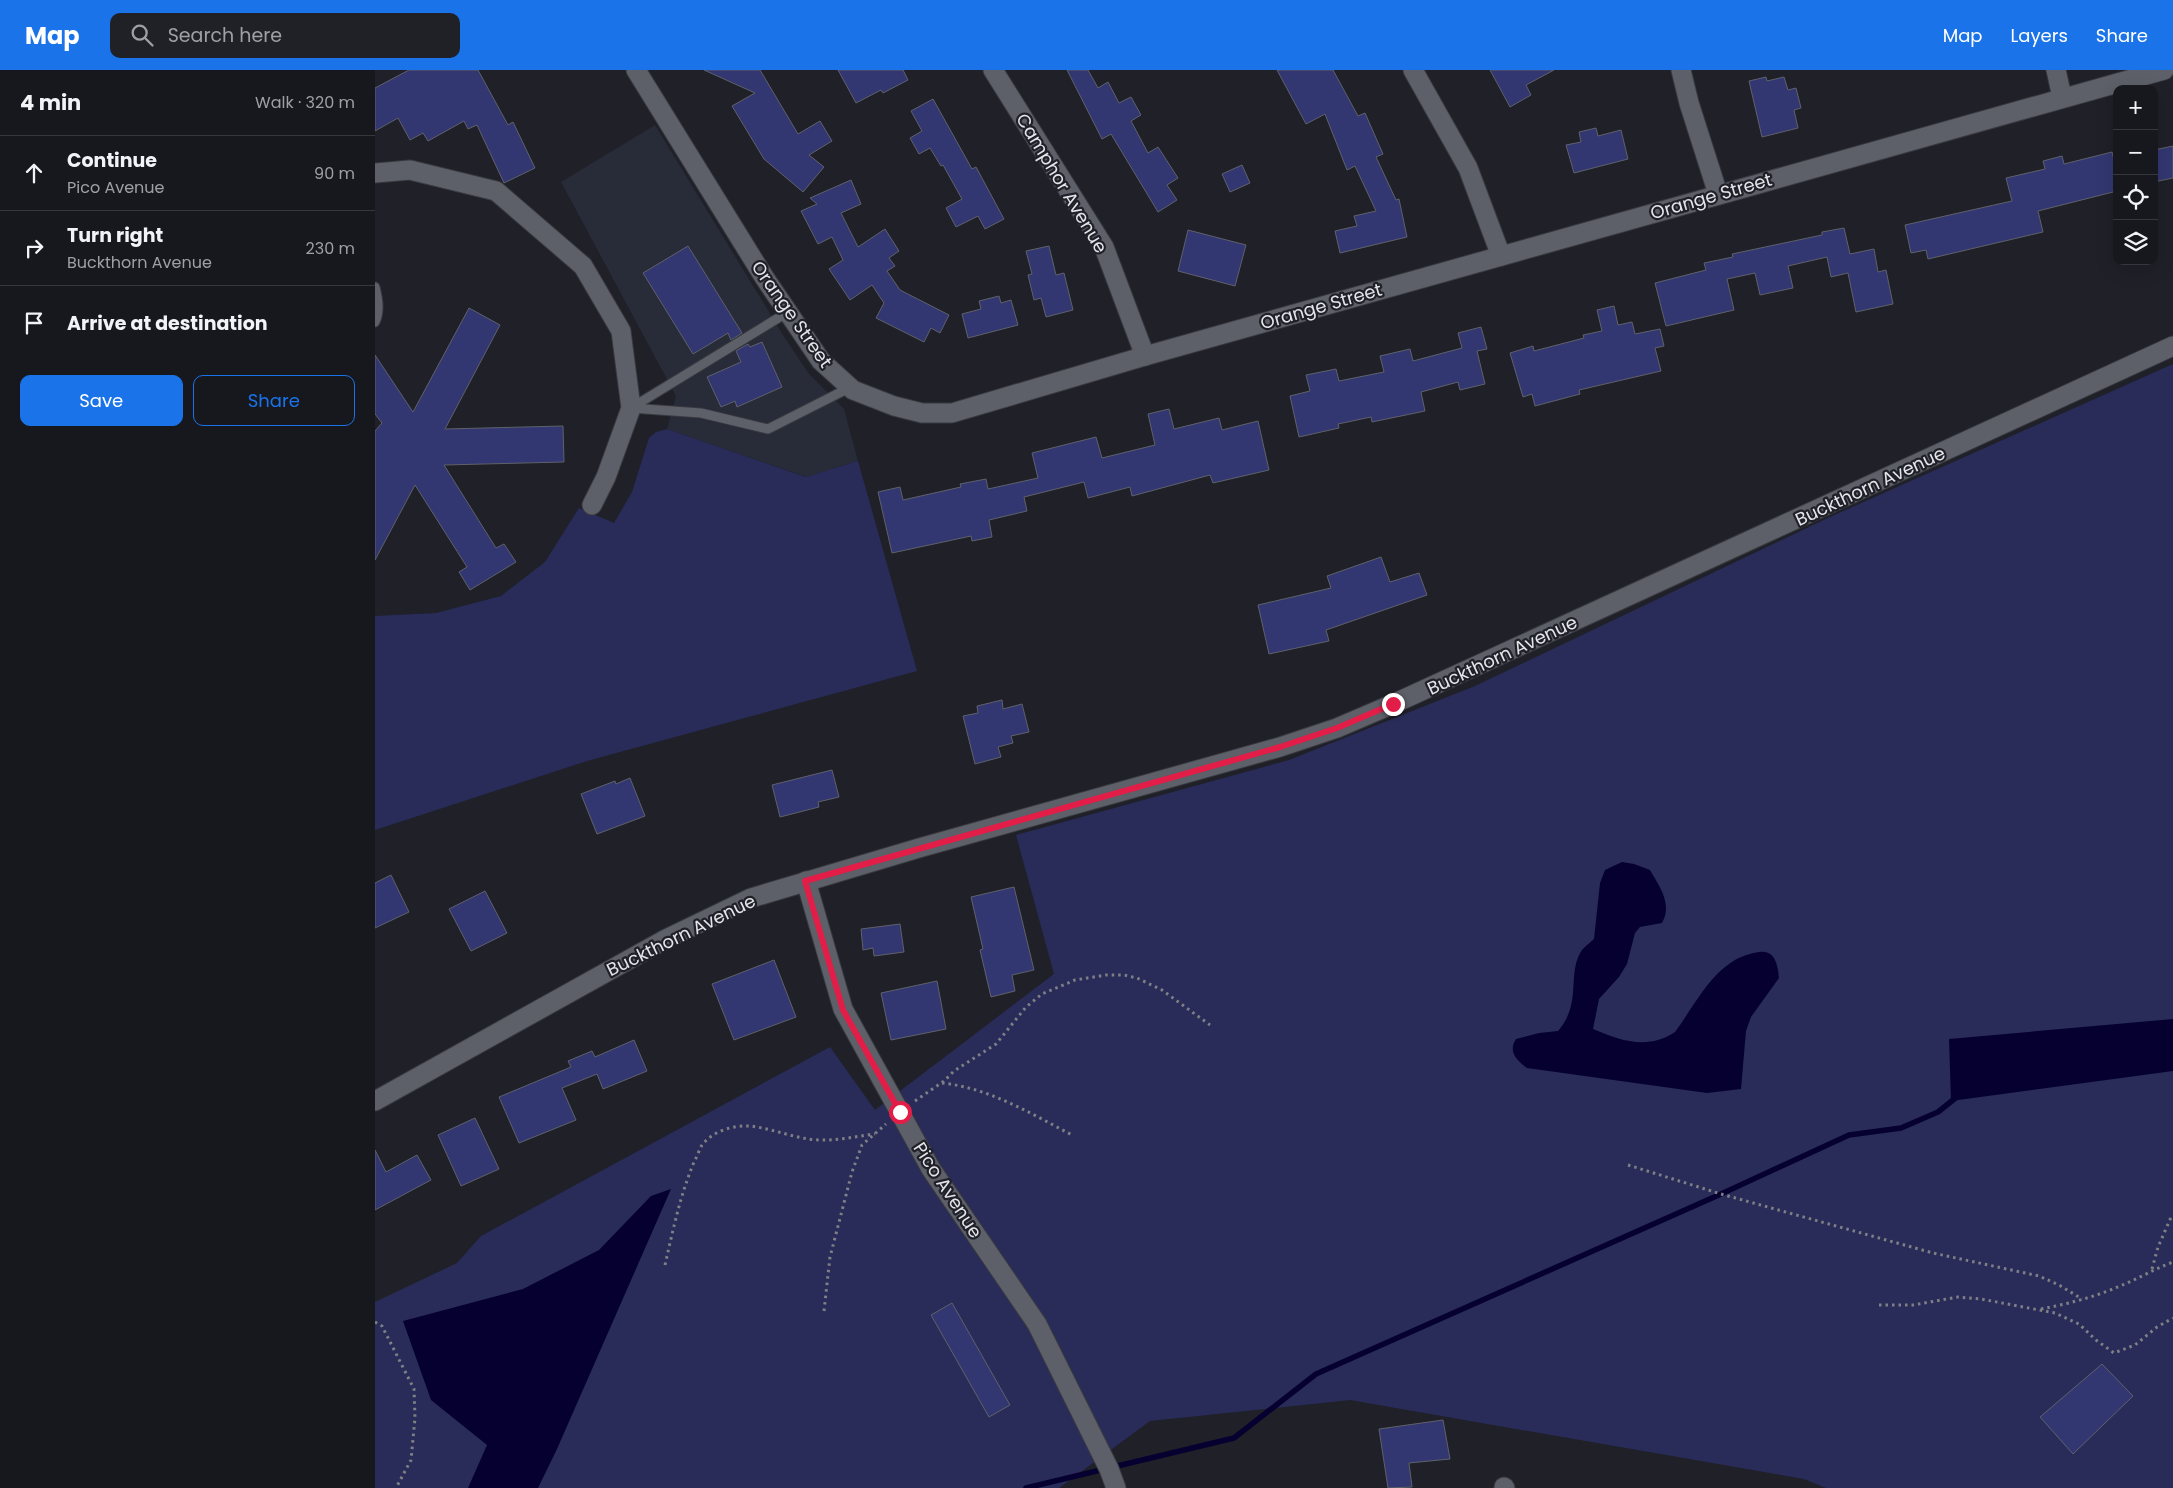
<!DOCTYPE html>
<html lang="en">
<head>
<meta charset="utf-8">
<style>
	:root { --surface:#17181e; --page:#202127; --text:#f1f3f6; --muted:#9ea0a4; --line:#36373c; --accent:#1a73e8 }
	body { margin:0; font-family:Poppins,sans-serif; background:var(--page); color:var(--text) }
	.controls { position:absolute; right:15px; top:15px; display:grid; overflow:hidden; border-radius:10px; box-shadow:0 5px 20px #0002 }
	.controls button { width:45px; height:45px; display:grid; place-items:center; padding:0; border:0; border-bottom:1px solid var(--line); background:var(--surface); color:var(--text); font:25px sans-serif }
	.stop { position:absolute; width:15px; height:15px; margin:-11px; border:4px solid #e11d48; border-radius:50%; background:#fff }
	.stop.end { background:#e11d48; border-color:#fff; box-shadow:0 1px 5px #0008 }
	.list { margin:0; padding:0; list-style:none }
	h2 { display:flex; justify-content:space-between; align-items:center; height:65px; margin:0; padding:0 20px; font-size:21px }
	h2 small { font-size:16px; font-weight:400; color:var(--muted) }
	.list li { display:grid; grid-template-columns:32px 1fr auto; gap:15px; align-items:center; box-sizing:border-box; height:75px; padding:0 20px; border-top:1px solid var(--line) }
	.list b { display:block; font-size:19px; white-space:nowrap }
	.list p { margin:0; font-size:16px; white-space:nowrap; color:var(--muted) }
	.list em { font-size:16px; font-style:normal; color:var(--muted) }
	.actions { display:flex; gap:10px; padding:15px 20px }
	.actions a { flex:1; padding:11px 0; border:1px solid var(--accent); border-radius:10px; text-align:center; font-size:18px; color:var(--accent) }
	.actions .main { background:var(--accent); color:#fff }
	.icon { flex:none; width:28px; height:28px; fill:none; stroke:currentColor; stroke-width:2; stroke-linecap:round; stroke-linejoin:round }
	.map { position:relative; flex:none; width:1798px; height:1418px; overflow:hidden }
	header { display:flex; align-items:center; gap:30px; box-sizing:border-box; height:70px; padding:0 25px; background:var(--accent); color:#fff }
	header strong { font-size:24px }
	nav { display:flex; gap:28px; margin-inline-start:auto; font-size:18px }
	.search { width:350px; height:45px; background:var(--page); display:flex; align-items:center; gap:12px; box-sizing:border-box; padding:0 18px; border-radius:10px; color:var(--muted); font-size:19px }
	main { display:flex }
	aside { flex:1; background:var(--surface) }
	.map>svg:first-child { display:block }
	.built { fill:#282b38 }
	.green { fill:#292c59 }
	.water { fill:#060030 }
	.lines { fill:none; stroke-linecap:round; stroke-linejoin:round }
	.stream { stroke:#060030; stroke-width:5.5 }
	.building { fill:#333771; stroke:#5f616a }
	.service-casing { stroke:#393a40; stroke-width:11 }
	.minor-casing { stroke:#393a40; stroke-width:21 }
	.path { stroke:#7f8086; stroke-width:3; stroke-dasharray:2.5 4; stroke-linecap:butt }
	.service { stroke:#5e6069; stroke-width:9 }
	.minor { stroke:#5e6069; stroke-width:19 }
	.route { stroke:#e11d48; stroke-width:6 }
	.labels { text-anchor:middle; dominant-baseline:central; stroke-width:4.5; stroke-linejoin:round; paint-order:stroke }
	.street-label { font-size:18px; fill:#e4e5ea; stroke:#1f2028 }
</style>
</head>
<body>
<header>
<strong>Map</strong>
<div class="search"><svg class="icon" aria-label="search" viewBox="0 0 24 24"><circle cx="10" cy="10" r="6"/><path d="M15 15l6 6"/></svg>Search here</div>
<nav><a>Map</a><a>Layers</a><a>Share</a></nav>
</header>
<main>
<aside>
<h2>4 min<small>Walk · 320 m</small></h2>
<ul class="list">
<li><svg class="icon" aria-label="ahead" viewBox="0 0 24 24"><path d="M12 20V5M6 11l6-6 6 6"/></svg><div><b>Continue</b><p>Pico Avenue</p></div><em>90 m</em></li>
<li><svg class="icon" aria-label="right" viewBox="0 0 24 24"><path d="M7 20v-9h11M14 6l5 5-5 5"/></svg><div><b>Turn right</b><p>Buckthorn Avenue</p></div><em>230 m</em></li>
<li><svg class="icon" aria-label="arrive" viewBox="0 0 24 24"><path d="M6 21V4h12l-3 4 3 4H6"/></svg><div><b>Arrive at destination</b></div></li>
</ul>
<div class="actions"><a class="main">Save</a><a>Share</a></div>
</aside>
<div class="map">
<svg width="1798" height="1418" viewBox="0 0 1798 1418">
	<rect width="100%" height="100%" fill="#1f2028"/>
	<polygon class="built" points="280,55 408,265 434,304 469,339 483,391 432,407 292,359 301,326 186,112"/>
	<g class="green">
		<polygon points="1798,294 1798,1418 1451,1418 1429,1409 975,1330 775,1351 684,1418 0,1418 0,1232 82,1193 106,1166 455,977 500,1040 679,904 641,765 914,690 1100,616 1455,447"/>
		<polygon points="292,359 431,407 483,391 542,601 212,691 0,760 0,546 61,543 126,526 170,492 204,438 239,453 257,422 274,368 281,362"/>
	</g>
	<g class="water">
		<path d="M1247 792 1259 794 1275 800C1284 816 1298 834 1287 853L1265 857 1260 863 1252 894 1244 907 1224 929 1218 959C1246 971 1273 980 1300 962 1323 931 1342 887 1384 882 1400 879 1403 895 1404 908L1376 947 1371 961 1366 1019 1332 1023 1152 998C1141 990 1133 981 1141 969L1164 963 1183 961C1208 932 1191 904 1207 880 1210 876 1215 873 1219 869L1225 813 1230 800Z"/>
		<polygon points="1798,949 1798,1001 1576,1031 1574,969"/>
		<polygon points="296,1119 182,1379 163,1418 93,1418 112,1375 56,1330 28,1251 148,1219 224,1180 276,1126"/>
	</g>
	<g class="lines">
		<polyline class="stream" points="651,1418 859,1368 941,1304 1346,1124 1474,1065 1526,1058 1563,1042 1583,1026"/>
	</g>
	<g class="building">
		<polygon points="34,0 103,0 133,55 138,52 160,98 129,113 102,55 93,59 89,51 53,71 48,63 35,70 23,48 0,61 0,18"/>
		<polygon points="329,0 385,0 423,64 445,51 457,71 434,85 449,97 428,122 389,89 357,36 380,23"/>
		<polygon points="463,0 528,0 533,10 508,23 506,20 481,33"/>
		<polygon points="692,0 713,0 723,18 733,12 744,33 756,27 766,45 756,51 773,83 783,77 803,108 792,115 802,130 783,142 736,64 727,69"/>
		<polygon points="902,0 958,0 983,46 990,43 1008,84 1001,87 1021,130 1024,129 1032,167 965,183 960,161 982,156 979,146 1001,141 980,96 972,100 950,44 931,54"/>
		<polygon points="1115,0 1179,0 1151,15 1156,25 1135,37"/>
		<polygon points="1391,7 1392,11 1409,7 1413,20 1421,18 1426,38 1419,40 1423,58 1387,67 1374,11"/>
		<polygon points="558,29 597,99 601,97 629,149 610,159 603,146 581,157 571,138 587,129 568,95 566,96 555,78 544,84 535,68 547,61 536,41"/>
		<polygon points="1221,58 1223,66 1246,60 1253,89 1199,103 1191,75 1206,72 1204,62"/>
		<polygon points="1798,76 1798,108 1779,112 1779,80"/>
		<polygon points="1737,82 1742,101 1742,121 1663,141 1668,162 1553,189 1551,180 1536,183 1530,155 1637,131 1631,108 1670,99 1668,91 1687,86 1689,94"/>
		<polygon points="867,95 875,113 855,122 847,104"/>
		<polygon points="476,110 486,134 466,143 483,177 510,159 524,181 514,188 520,196 512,201 525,220 574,245 565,263 556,258 549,272 501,248 509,233 497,215 475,230 454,199 468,190 457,167 443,174 426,141 442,134 435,128"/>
		<polygon points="1469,158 1475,184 1499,179 1503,202 1511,200 1518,234 1481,242 1473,203 1456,207 1452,187 1413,196 1418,218 1385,225 1380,203 1352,209 1359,240 1291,256 1280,213 1331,200 1329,193 1358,187 1357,184 1447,165 1447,162"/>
		<polygon points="813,160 871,175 860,216 803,201"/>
		<polygon points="313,176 367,263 356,270 353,263 318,284 268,203"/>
		<polygon points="674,176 681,205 689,203 698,240 671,247 666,228 659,230 653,205 657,204 651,181"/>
		<polygon points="624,226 626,233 636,230 643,255 593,268 587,244 606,239 604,231"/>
		<polygon points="1239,236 1243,255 1257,252 1260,264 1285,259 1289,276 1280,278 1286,301 1204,320 1205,324 1160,336 1157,324 1148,327 1135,283 1158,276 1159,281 1209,268 1208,265 1227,261 1222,240"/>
		<polygon points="94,238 125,255 70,359 188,356 189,392 69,395 121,478 129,474 141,492 95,520 84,502 92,497 40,415 0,490 0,361 7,353 0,344 0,285 38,342"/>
		<polygon points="1106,257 1112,279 1102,281 1110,314 1085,320 1083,312 1046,322 1050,341 997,352 996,347 963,354 964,358 924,367 915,326 935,321 931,305 961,299 964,311 1009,302 1005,286 1035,279 1038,291 1087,278 1083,263"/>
		<polygon points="387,272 407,317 362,337 360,331 346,337 332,307 366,292 361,281 373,274 375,277"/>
		<polygon points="794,339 799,359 844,348 847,360 883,351 894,400 838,413 835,405 757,426 755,417 713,428 709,412 649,427 652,441 614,450 617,467 597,471 596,466 517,483 503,422 525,417 528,430 586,417 585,414 611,409 613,419 663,408 657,383 721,367 727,388 780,375 773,344"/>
		<polygon points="1006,487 1015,512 1044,503 1052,525 951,560 954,571 894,584 883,535 956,518 952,506"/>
		<polygon points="627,630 628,639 647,634 654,662 636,666 638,673 623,677 626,687 600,694 588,646 603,643 602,636"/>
		<polygon points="457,700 464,727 443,732 444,737 405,747 397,715"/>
		<polygon points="255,708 270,746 222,764 206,724 240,711 241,714"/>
		<polygon points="16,805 34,842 0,858 0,813"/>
		<polygon points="639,817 659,900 637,905 640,921 616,927 605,880 608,879 596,827"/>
		<polygon points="110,821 132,863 96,881 74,839"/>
		<polygon points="525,854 529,882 499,886 498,878 488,880 486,859"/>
		<polygon points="399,890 421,947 359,970 337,914"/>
		<polygon points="562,911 571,959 516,970 506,923"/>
		<polygon points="259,970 272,1001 228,1019 222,1004 187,1018 201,1050 144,1073 124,1027 196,997 193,991 217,981 220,987"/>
		<polygon points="100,1048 124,1099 86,1116 63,1065"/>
		<polygon points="0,1080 11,1102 42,1085 56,1110 0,1140"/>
		<polygon points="577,1233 635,1335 614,1347 556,1245"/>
		<polygon points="1727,1294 1758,1326 1698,1384 1665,1347"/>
		<polygon points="1068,1350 1075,1389 1034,1393 1037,1417 1013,1418 1004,1359"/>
	</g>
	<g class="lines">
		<g class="service-casing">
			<g id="service">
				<path d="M0 217C3 229 5 241 0 252"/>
				<polyline points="256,338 326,343 393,359 476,317"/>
				<polyline points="256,338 413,242"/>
			</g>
		</g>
		<g class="minor-casing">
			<g id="minor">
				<polyline points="261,0 389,207 446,291 478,320 519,336 547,343 577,343 770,286 1789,0"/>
				<polyline points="618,0 729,177 770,286"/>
				<polyline points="1038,0 1093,98 1126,186"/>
				<polyline points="1306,0 1314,33 1343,124"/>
				<polyline points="1681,0 1687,27"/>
				<polyline points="0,103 35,100 121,121 208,196 246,261 256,338 231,407 217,435"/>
				<polyline points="431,811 468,939 556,1099 662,1254 734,1399 741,1418"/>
				<polyline points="0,1031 291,869 376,828 544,778 905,677 962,658 1018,634 1798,276"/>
				<polyline points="1129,1417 1130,1418"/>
			</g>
		</g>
		<g class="path">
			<path d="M567 1013C614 1018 655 1043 697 1065"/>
			<polyline points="540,1031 569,1011 579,1001 621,974 651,937 667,924 700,910 731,905 749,905 762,908 787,920 835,955"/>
			<polyline points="1253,1095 1346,1124 1558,1183 1664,1206 1684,1215 1707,1229"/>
			<path d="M290 1195C298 1160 305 1126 319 1092 322 1087 324 1080 327 1075 338 1061 358 1055 375 1056 401 1059 425 1071 450 1070 467 1070 483 1066 500 1064"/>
			<polyline points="1777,1199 1783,1177 1797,1145"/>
			<polyline points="1504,1235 1538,1235 1583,1227 1606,1229 1680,1243 1704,1254 1721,1270 1739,1283 1760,1275 1782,1257 1798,1248"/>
			<path d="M1666 1239C1692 1234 1720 1227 1745 1216 1763 1209 1779 1199 1798 1192"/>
			<polyline points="449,1241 455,1187 477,1102 487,1075 511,1054"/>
			<polyline points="0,1252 7,1256 39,1319 40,1348 36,1390 21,1418"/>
		</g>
		<use href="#service" class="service"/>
		<use href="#minor" class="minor"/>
	</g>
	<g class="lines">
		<polyline class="route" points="525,1042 468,940 430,811 905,677 962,658 1018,634"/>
	</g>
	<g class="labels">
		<g class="street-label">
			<text transform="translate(687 113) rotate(59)">Camphor Avenue</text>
			<text transform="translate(1336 126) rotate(-16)">Orange Street</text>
			<text transform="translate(946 236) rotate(-16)">Orange Street</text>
			<text transform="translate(417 244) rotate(55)">Orange Street</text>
			<text transform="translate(1495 416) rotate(-25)">Buckthorn Avenue</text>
			<text transform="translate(1127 585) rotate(-25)">Buckthorn Avenue</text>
			<text transform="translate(306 865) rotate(-26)">Buckthorn Avenue</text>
			<text transform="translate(573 1120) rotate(57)">Pico Avenue</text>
		</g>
	</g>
</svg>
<div class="controls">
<button>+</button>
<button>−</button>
<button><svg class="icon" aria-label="locate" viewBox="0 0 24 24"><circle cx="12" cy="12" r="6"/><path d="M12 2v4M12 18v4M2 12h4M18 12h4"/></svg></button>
<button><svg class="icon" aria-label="layers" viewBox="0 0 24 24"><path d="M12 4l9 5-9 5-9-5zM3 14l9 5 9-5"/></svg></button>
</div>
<div class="stop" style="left:525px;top:1042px"></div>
<div class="stop end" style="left:1018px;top:634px"></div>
</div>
</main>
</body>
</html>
